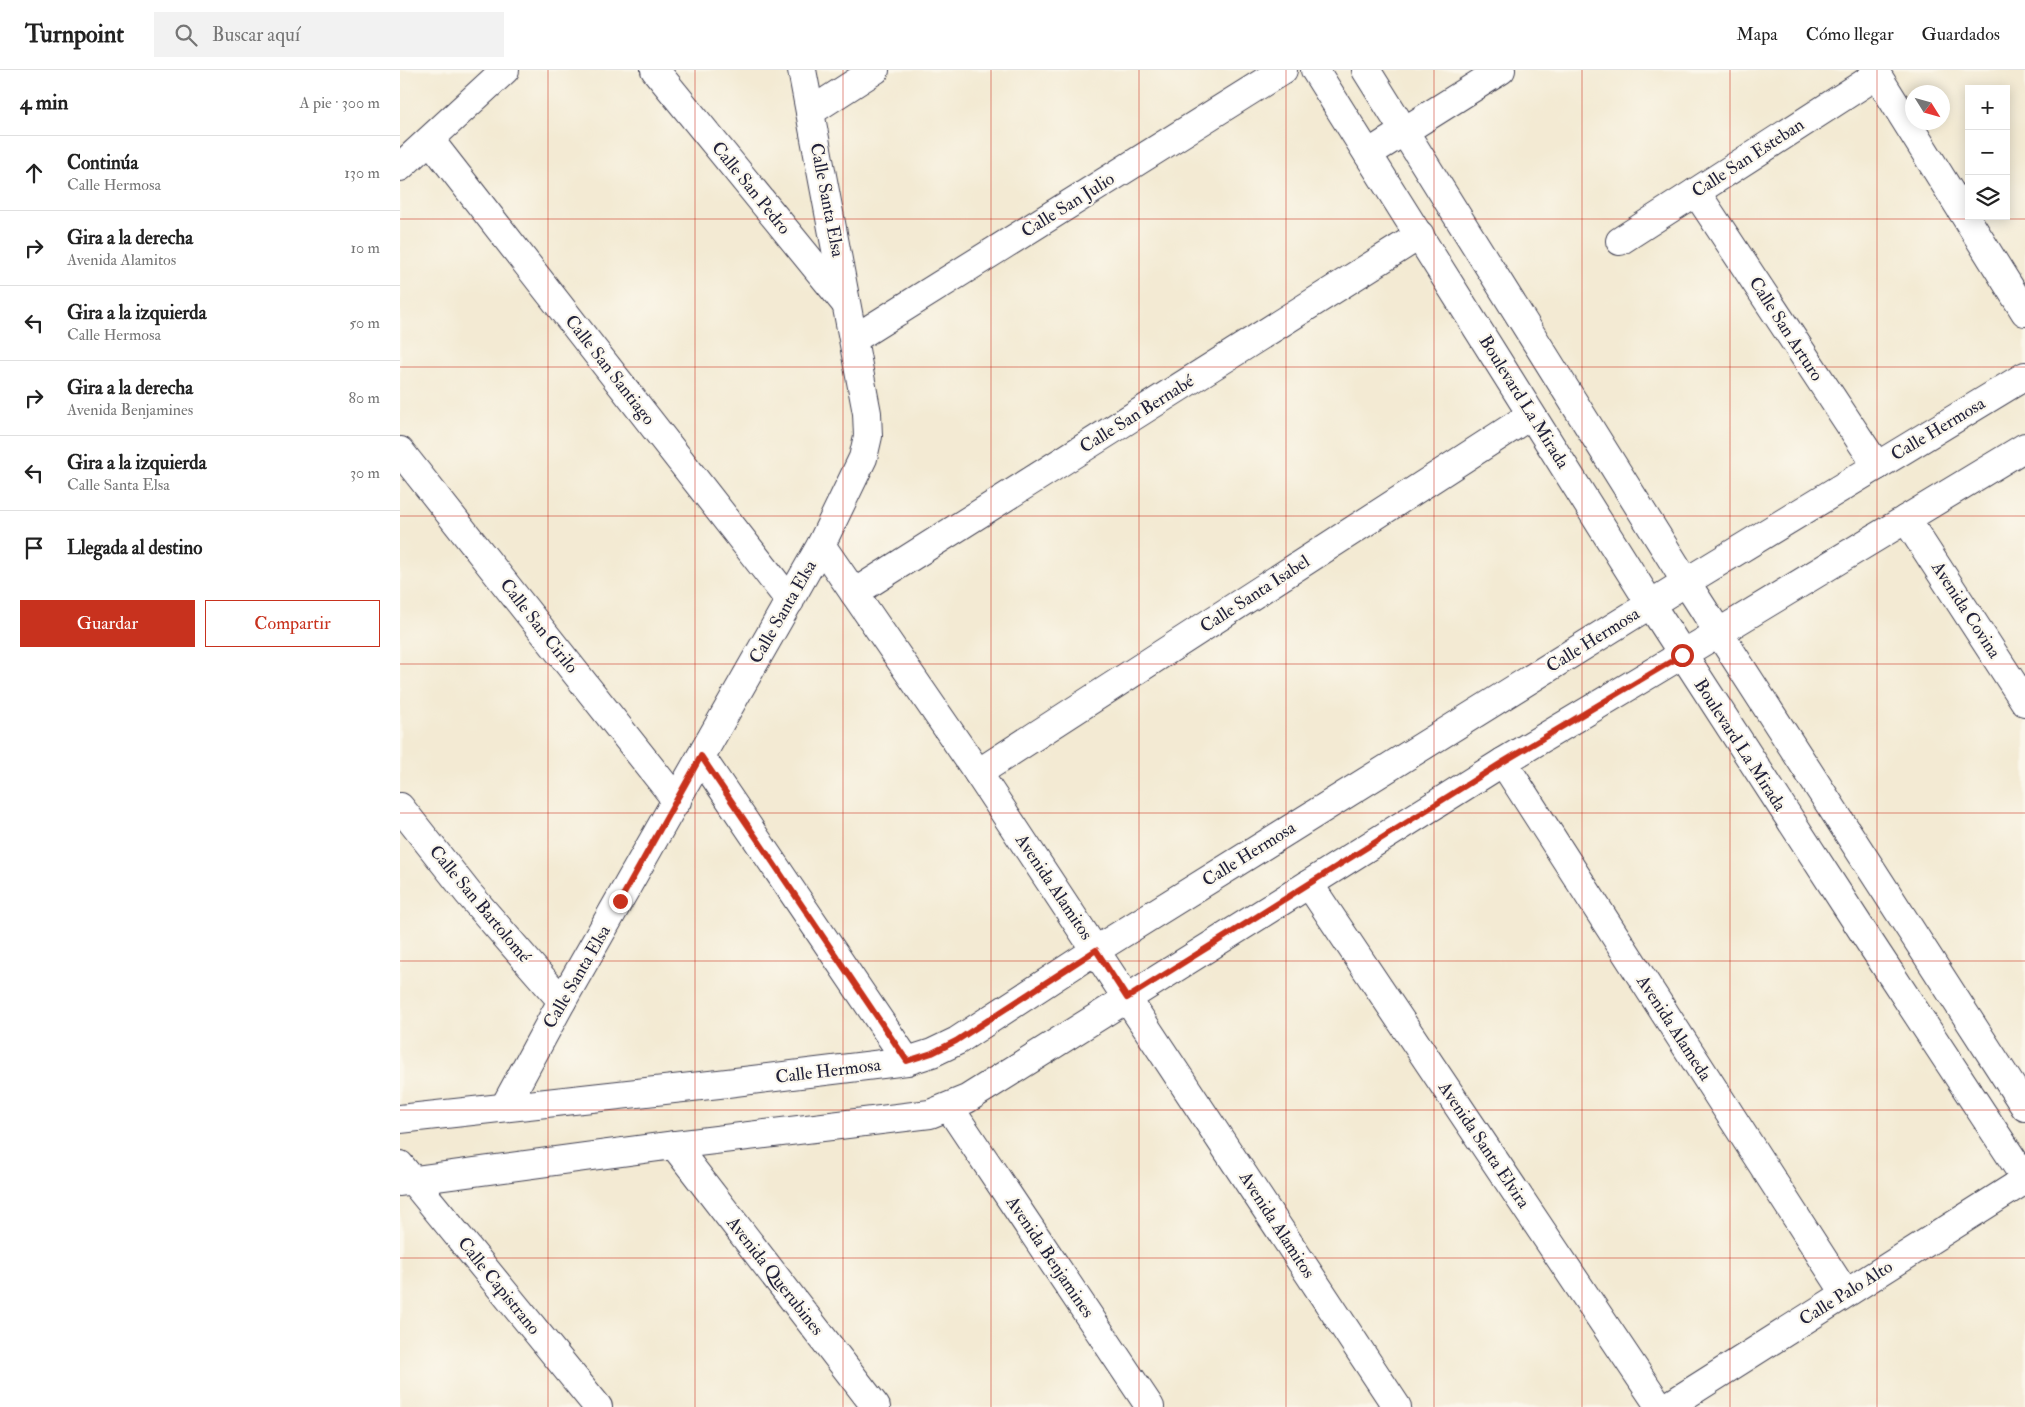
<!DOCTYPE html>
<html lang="es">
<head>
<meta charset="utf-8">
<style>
	:root { --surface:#fff; --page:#f2f2f2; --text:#222; --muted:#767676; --line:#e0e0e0; --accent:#c8321e }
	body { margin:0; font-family:"IM FELL Double Pica",serif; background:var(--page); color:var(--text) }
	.controls { position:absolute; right:15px; top:15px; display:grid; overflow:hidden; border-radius:0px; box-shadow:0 2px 12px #0003 }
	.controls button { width:45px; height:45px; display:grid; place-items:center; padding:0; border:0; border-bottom:1px solid var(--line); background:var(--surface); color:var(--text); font:25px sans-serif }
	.compass { position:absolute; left:1505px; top:15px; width:45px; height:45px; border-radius:50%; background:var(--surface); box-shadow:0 2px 12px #0003; rotate:127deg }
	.stop { position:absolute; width:15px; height:15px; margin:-11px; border:4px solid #c8321e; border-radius:50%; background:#fff }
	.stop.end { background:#c8321e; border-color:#fff; box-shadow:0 1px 5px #0008 }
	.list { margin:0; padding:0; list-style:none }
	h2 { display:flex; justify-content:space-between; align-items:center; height:65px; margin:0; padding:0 20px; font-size:21px }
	h2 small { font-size:16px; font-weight:400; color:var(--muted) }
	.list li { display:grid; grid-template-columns:32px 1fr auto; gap:15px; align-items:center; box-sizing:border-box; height:75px; padding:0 20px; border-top:1px solid var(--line) }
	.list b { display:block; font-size:19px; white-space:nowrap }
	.list p { margin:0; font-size:16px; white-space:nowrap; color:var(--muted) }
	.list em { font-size:16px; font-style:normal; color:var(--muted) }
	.actions { display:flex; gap:10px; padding:15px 20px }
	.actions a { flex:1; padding:11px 0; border:1px solid var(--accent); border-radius:0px; text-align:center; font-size:18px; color:var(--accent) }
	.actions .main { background:var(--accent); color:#fff }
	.icon { flex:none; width:28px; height:28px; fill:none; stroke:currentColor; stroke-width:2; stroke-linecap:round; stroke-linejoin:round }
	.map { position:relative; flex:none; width:1625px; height:1337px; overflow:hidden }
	header { display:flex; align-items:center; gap:30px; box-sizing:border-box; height:70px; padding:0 25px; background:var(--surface); border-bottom:1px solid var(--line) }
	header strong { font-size:24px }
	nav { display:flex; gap:28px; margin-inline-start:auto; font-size:18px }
	.search { width:350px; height:45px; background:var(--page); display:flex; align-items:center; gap:12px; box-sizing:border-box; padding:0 18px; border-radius:0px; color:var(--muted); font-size:19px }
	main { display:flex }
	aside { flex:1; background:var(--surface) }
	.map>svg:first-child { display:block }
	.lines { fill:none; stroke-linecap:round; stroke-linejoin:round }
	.street-casing { stroke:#414052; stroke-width:30 }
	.secondary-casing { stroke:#414052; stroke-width:30 }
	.street { stroke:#fff; stroke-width:28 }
	.secondary { stroke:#fff; stroke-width:28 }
	.route { stroke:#c8321e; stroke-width:6 }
	.grid { fill:none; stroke:#c8321e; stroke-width:1; stroke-opacity:0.55 }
	.labels { text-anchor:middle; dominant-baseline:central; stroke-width:4.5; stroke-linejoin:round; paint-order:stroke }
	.street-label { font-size:18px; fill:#22223b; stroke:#fbf7ec }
</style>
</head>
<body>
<header>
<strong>Turnpoint</strong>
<div class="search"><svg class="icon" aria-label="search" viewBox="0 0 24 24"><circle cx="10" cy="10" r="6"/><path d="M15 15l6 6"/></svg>Buscar aquí</div>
<nav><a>Mapa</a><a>Cómo llegar</a><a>Guardados</a></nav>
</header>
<main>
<aside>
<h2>4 min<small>A pie · 300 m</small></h2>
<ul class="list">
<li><svg class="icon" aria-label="ahead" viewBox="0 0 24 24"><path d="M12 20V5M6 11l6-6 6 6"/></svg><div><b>Continúa</b><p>Calle Hermosa</p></div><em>130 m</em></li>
<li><svg class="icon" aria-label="right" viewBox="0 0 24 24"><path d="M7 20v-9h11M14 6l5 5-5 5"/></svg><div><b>Gira a la derecha</b><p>Avenida Alamitos</p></div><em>10 m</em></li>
<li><svg class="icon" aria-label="left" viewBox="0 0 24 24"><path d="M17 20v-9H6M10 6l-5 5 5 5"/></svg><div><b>Gira a la izquierda</b><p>Calle Hermosa</p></div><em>50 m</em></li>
<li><svg class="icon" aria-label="right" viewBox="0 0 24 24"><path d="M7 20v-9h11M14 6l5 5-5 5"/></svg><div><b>Gira a la derecha</b><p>Avenida Benjamines</p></div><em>80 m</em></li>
<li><svg class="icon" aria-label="left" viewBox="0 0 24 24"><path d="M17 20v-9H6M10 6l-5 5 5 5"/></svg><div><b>Gira a la izquierda</b><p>Calle Santa Elsa</p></div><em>30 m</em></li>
<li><svg class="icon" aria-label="arrive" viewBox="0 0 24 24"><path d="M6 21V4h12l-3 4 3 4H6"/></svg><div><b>Llegada al destino</b></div></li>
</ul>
<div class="actions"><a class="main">Guardar</a><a>Compartir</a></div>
</aside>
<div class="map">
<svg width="1625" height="1337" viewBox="0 0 1625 1337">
	<rect width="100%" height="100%" fill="#fbf7ec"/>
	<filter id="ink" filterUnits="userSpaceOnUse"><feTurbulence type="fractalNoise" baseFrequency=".02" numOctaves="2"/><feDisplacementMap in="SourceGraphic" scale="10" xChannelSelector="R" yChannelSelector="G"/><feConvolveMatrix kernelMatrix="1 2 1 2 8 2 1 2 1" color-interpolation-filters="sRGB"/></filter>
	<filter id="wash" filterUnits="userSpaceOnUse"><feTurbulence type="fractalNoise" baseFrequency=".0096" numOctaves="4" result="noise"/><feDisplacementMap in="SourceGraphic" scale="20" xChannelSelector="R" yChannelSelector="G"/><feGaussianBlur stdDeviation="1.12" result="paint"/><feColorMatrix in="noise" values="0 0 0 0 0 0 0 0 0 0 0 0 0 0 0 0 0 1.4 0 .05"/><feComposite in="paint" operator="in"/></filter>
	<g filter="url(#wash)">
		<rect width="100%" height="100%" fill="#f3ead3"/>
	</g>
	<g filter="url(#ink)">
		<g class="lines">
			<g class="street-casing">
				<g id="street">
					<polyline points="255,0 445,233"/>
					<polyline points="915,0 1251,535"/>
					<polyline points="966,0 1286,512 1625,306"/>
					<polyline points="1474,0 1625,242"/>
					<polyline points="410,42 475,0"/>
					<polyline points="30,70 390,531"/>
					<polyline points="968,84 1101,0"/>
					<polyline points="0,97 105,0"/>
					<polyline points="1296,122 1477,396"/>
					<polyline points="1220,171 1477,5"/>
					<polyline points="454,269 883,0"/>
					<polyline points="0,381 277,731"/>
					<polyline points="1506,449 1625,632"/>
					<polyline points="421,475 578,703 997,1337"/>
					<polyline points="454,523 1020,165"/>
					<polyline points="1318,563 1625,377"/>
					<polyline points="301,687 507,991"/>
					<polyline points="1103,692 1445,1223"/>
					<polyline points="578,703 1131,345"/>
					<polyline points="0,737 68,823 162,931"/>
					<polyline points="909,814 1260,1337"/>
					<polyline points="105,1036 162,931 421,475 463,388 468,366 467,343 402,0"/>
					<polyline points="549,1037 750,1337"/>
					<polyline points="274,1075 476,1337"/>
					<polyline points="0,1095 198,1337"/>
					<polyline points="1267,1337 1625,1110"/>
				</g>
			</g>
			<g class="secondary-casing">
				<g id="secondary">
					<polyline points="1251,535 1467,868 1625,1108"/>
					<polyline points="0,1049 319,1014 507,991 532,983 557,971 696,880 1286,512 1625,1037"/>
					<polyline points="0,1112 274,1075 530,1044 567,1029 1103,692 1318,563"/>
				</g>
			</g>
			<use href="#street" class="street"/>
			<use href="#secondary" class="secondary"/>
		</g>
	</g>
	<g class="lines" filter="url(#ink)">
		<polyline class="route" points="220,831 301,686 507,991 532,983 556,971 696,880 727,928 1103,692 1282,585"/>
	</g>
	<path class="grid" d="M148 0V1337M295 0V1337M443 0V1337M591 0V1337M739 0V1337M886 0V1337M1034 0V1337M1182 0V1337M1330 0V1337M1477 0V1337M0 149H1625M0 297H1625M0 446H1625M0 594H1625M0 743H1625M0 891H1625M0 1040H1625M0 1188H1625"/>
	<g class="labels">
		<g class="street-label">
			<text transform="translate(1348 88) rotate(-33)">Calle San Esteban</text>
			<text transform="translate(351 118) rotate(51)">Calle San Pedro</text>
			<text transform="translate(427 130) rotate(79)">Calle Santa Elsa</text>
			<text transform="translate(668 135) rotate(-32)">Calle San Julio</text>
			<text transform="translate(1386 259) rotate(57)">Calle San Arturo</text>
			<text transform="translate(210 300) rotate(52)">Calle San Santiago</text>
			<text transform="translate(1124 332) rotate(58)">Boulevard La Mirada</text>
			<text transform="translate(737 344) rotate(-32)">Calle San Bernabé</text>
			<text transform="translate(1538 359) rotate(-31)">Calle Hermosa</text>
			<text transform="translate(855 524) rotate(-33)">Calle Santa Isabel</text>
			<text transform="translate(1566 540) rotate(57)">Avenida Covina</text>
			<text transform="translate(383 542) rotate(-60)">Calle Santa Elsa</text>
			<text transform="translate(139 556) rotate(52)">Calle San Cirilo</text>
			<text transform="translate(1193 570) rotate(-32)">Calle Hermosa</text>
			<text transform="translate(1340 675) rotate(57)">Boulevard La Mirada</text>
			<text transform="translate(849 784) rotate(-32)">Calle Hermosa</text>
			<text transform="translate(654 817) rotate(56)">Avenida Alamitos</text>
			<text transform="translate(80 834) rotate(50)">Calle San Bartolomé</text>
			<text transform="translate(177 907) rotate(-60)">Calle Santa Elsa</text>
			<text transform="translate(1274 958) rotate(57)">Avenida Alameda</text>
			<text transform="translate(428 1001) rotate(-7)">Calle Hermosa</text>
			<text transform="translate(1084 1075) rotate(56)">Avenida Santa Elvira</text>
			<text transform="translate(877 1155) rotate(57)">Avenida Alamitos</text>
			<text transform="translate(650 1187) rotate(56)">Avenida Benjamines</text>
			<text transform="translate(375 1206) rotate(52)">Avenida Querubines</text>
			<text transform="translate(99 1216) rotate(51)">Calle Capistrano</text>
			<text transform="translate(1446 1223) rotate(-32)">Calle Palo Alto</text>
		</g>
	</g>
</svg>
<div class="controls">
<button>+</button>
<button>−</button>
<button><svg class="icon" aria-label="layers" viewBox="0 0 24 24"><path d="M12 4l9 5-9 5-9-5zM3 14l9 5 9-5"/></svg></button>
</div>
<svg class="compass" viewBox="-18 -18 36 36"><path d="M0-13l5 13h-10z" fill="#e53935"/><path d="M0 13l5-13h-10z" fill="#767676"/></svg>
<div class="stop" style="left:1282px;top:585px"></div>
<div class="stop end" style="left:220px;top:831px"></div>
</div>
</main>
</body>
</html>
